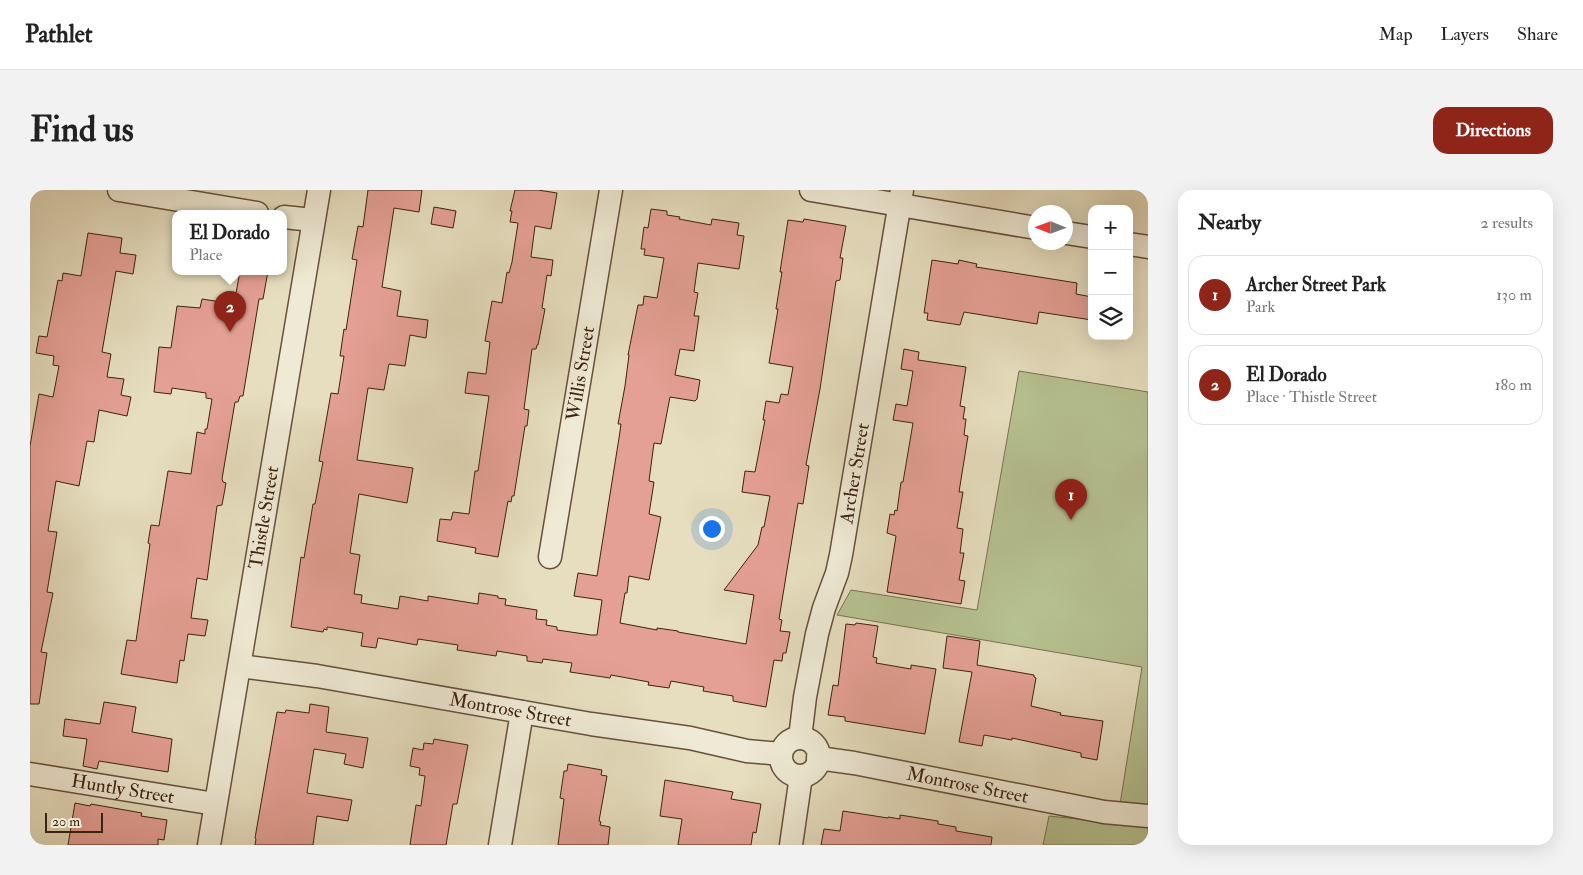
<!DOCTYPE html>
<html lang="en">
<head>
<meta charset="utf-8">
<style>
	:root { --surface:#fff; --page:#f2f2f2; --text:#222; --muted:#767676; --line:#e0e0e0; --accent:#8f2418 }
	body { margin:0; font-family:"IM FELL Double Pica",serif; background:var(--page); color:var(--text) }
	.controls { position:absolute; right:15px; top:15px; display:grid; overflow:hidden; border-radius:10px; box-shadow:0 5px 20px #0002 }
	.controls button { width:45px; height:45px; display:grid; place-items:center; padding:0; border:0; border-bottom:1px solid var(--line); background:var(--surface); color:var(--text); font:25px sans-serif }
	.compass { position:absolute; left:998px; top:15px; width:45px; height:45px; border-radius:50%; background:var(--surface); box-shadow:0 5px 20px #0002; rotate:271deg }
	.scale { position:absolute; left:15px; bottom:12px; width:58px; box-sizing:border-box; padding-left:5px; border:2px solid #3d2210; border-top:0; font-size:14px; line-height:18px; white-space:nowrap; color:#3d2210; -webkit-text-stroke:4px #efead5; paint-order:stroke }
	.you { position:absolute; left:681px; top:338px; width:18px; height:18px; margin:-12px; border:4px solid #fff; border-radius:50%; background:#1a73e8; box-shadow:0 0 0 8px #1a73e833 }
	.badge { display:grid; place-items:center; width:32px; height:32px; border-radius:50%; background:var(--accent); color:#fff; font-size:16px; font-weight:700 }
	.pin { position:absolute; translate:-50% -41px; filter:drop-shadow(0 1px 2px #0008) }
	.pin::after { content:''; position:absolute; top:26px; width:18px; height:15px; background:inherit; clip-path:polygon(0 0,100% 0,50% 100%) }
	.popup { position:absolute; left:142px; top:20px; width:115px; height:65px; box-sizing:border-box; display:grid; place-content:center; border-radius:10px; background:var(--surface); filter:drop-shadow(0 1px 4px #0005); font-size:16px; white-space:nowrap; color:var(--muted) }
	.popup b { font-size:19px; color:var(--text) }
	.popup::after { content:''; position:absolute; left:50%; top:100%; margin-left:-10px; border:10px solid transparent; border-top-color:var(--surface) }
	.list { margin:0; padding:0; list-style:none }
	h2 { display:flex; justify-content:space-between; align-items:center; height:65px; margin:0; padding:0 20px; font-size:21px }
	h2 small { font-size:16px; font-weight:400; color:var(--muted) }
	.list li { display:grid; grid-template-columns:32px 1fr auto; gap:15px; align-items:center; box-sizing:border-box; height:80px; margin:0 10px 10px; padding:0 10px; border:1px solid var(--line); border-radius:15px }
	.list b { display:block; font-size:19px; white-space:nowrap }
	.list p { margin:0; font-size:16px; white-space:nowrap; color:var(--muted) }
	.list em { font-size:16px; font-style:normal; color:var(--muted) }
	.icon { flex:none; width:28px; height:28px; fill:none; stroke:currentColor; stroke-width:2; stroke-linecap:round; stroke-linejoin:round }
	.map { position:relative; flex:none; width:1118px; height:655px; overflow:hidden; border-radius:15px }
	header { display:flex; align-items:center; gap:30px; box-sizing:border-box; height:70px; padding:0 25px; background:var(--surface); border-bottom:1px solid var(--line) }
	header strong { font-size:24px }
	nav { display:flex; gap:28px; margin-inline-start:auto; font-size:18px }
	.intro { display:flex; align-items:center; justify-content:space-between; box-sizing:border-box; height:120px; padding:0 30px }
	h1 { margin:0; font-size:35px }
	.button { padding:12px 22px; border-radius:15px; background:var(--accent); color:#fff; font-size:18px; font-weight:700 }
	main { display:flex; gap:30px; padding:0 30px }
	aside { flex:1; background:var(--surface); border-radius:15px; box-shadow:0 5px 20px #0002 }
	.map>svg:first-child { display:block }
	.green { fill:#b6c191; stroke:#7a7250 }
	.building { fill:#e5a095; stroke:#3d2210 }
	.lines { fill:none; stroke-linecap:round; stroke-linejoin:round }
	.minor-casing { stroke:#67513c; stroke-width:25 }
	.minor { stroke:#efead5; stroke-width:22 }
	.labels { text-anchor:middle; dominant-baseline:central; stroke-width:4; stroke-linejoin:round; paint-order:stroke }
	.street-label { font-size:19px; fill:#3d2210; stroke:#efead5 }
</style>
</head>
<body>
<header>
<strong>Pathlet</strong>
<nav><a>Map</a><a>Layers</a><a>Share</a></nav>
</header>
<div class="intro"><h1>Find us</h1><a class="button">Directions</a></div>
<main>
<div class="map">
<svg width="1118" height="655" viewBox="0 0 1118 655">
	<rect width="100%" height="100%" fill="#e6debf"/>
	<filter id="stains"><feTurbulence type="fractalNoise" baseFrequency=".004" numOctaves="4"/><feColorMatrix values="0 0 0 0 .2 0 0 0 0 .09 0 0 0 0 .02 0 0 0 .5 -.17"/></filter>
	<radialGradient id="worn" r=".72"><stop offset=".6" stop-color="#630" stop-opacity="0"/><stop offset="1" stop-color="#630" stop-opacity=".3"/></radialGradient>
	<polygon class="green" points="989,181 1118,202 1118,655 1013,655 1019,626 1087,633 1112,477 807,425 821,400 947,420"/>
	<g class="building">
		<polygon points="338,0 392,0 389,22 364,18 352,97 371,101 367,126 398,130 396,148 380,145 375,176 359,174 354,200 338,198 327,270 383,278 377,313 329,304 320,363 330,365 324,404 332,405 331,413 368,419 370,406 398,411 398,406 448,414 449,403 468,406 468,408 476,409 475,415 507,420 506,429 517,430 516,435 527,437 527,440 561,445 567,445 572,410 544,406 548,383 567,386 589,248 591,234 588,234 595,196 599,165 598,165 608,115 613,115 614,106 627,108 634,68 614,65 615,59 611,59 614,37 618,38 621,19 637,21 637,25 650,27 649,29 681,35 682,29 709,33 707,45 714,46 709,79 668,73 664,102 668,103 664,126 669,126 664,161 650,159 645,185 670,190 667,209 665,211 640,207 631,254 624,253 619,291 624,292 619,324 631,327 619,390 599,386 597,403 595,403 590,433 627,440 627,438 648,441 648,442 716,454 724,405 694,400 728,355 732,337 734,337 740,306 712,302 715,281 725,282 735,230 733,230 736,211 749,213 751,204 758,205 763,177 739,173 748,119 746,119 752,82 750,82 758,30 773,32 774,29 816,36 810,68 813,68 810,90 806,91 790,199 776,275 779,276 773,314 768,313 749,429 752,430 750,441 760,442 756,463 753,463 752,471 744,470 736,517 703,511 703,506 673,501 674,497 641,491 639,498 618,495 619,492 581,485 580,488 540,482 542,473 513,469 512,473 497,471 497,466 467,461 466,466 427,460 428,455 388,449 387,455 348,448 346,458 331,456 333,443 297,437 297,440 294,439 293,442 261,437 271,367 274,368 283,314 285,314 293,272 289,271 301,203 308,204 314,166 310,166 314,139 316,140 327,70 322,69 328,36 333,37"/>
		<polygon points="485,0 508,0 527,3 521,39 505,36 501,67 523,70 521,86 517,85 512,118 515,119 508,155 507,155 506,159 502,159 494,219 499,220 497,236 495,236 484,306 482,306 481,312 478,311 468,367 445,363 446,358 407,351 410,329 421,330 423,322 439,324 445,281 448,281 459,206 435,203 438,182 456,184 460,152 455,151 462,111 472,113 477,82 479,83 482,72 488,33 480,32 482,21 480,21"/>
		<polygon points="404,17 426,21 423,38 401,34"/>
		<polygon points="58,43 92,48 90,63 106,65 103,84 86,81 72,162 81,164 77,187 94,189 91,205 101,207 97,226 69,220 64,252 57,251 49,296 26,291 18,341 27,342 17,402 23,403 11,462 17,463 9,514 0,514 0,256 9,204 23,207 29,176 23,175 24,166 6,163 9,146 17,147 28,90 32,91 33,83 51,86"/>
		<polygon points="902,70 928,74 929,70 947,74 946,77 1047,93 1046,104 1062,107 1062,130 1009,122 1007,134 934,122 930,135 897,130 898,123 894,123"/>
		<polygon points="210,81 238,81 233,109 229,109 213,206 210,206 208,212 205,212 192,289 193,292 196,293 192,315 187,316 177,390 167,388 161,428 178,430 175,446 158,444 154,471 150,470 147,493 91,484 97,450 106,451 120,354 118,353 121,335 129,336 138,281 161,284 167,242 175,244 175,239 177,239 182,209 176,208 176,203 142,198 141,204 124,202 129,157 141,158 147,116 170,118 172,109 204,114"/>
		<polygon points="874,159 889,162 888,170 936,177 930,216 935,217 933,229 936,229 934,245 938,246 929,302 933,302 927,338 933,339 930,363 934,363 929,390 935,391 931,414 857,402 866,346 857,343 860,324 864,325 865,320 867,321 871,292 873,292 883,233 863,230 866,214 877,216 883,181 871,179"/>
		<polygon points="826,433 848,436 843,467 847,468 846,473 881,479 881,475 906,479 895,544 815,531 815,527 798,525 803,495 808,496 816,434 825,435"/>
		<polygon points="917,446 950,451 947,475 1004,485 1004,487 1006,488 1001,516 1031,523 1030,525 1073,531 1067,570 1051,567 1051,563 982,548 982,550 954,545 952,556 929,552 942,482 913,478"/>
		<polygon points="74,512 106,517 102,542 142,549 138,582 69,571 67,579 53,576 57,549 33,546 35,529 70,534"/>
		<polygon points="280,514 299,517 296,542 338,548 333,578 314,574 316,564 284,559 277,603 322,610 318,631 287,626 283,655 225,655 226,649 225,648 247,522 255,523 256,520 279,523"/>
		<polygon points="404,549 438,555 427,614 423,614 416,655 380,655 386,615 391,616 395,586 389,585 390,578 380,576 383,558 393,560 394,553 403,554"/>
		<polygon points="538,574 572,580 571,585 577,586 569,631 571,632 570,635 580,637 578,655 528,655 534,609 530,608 534,581 537,581"/>
		<polygon points="635,590 703,602 701,609 731,614 726,643 723,642 721,655 648,655 652,629 630,626"/>
		<polygon points="45,613 60,616 61,614 112,623 111,626 137,630 134,650 128,649 128,655 38,655"/>
		<polygon points="813,621 858,628 858,627 870,629 870,625 908,631 908,634 926,637 926,641 962,647 961,655 791,655 794,639 810,641"/>
	</g>
	<g class="lines">
		<g class="minor-casing">
			<g id="minor">
				<polyline points="89,0 227,23"/>
				<polyline points="781,0 1006,38"/>
				<polyline points="254,27 283,30"/>
				<polyline points="1036,43 1062,47"/>
				<polyline points="1099,54 1118,57"/>
				<path id="s1" d="M520 367 581 0"/>
				<path id="s2" d="M210 476 287 486 561 534 660 548 717 561 751 564"/>
				<path id="s3" d="M770 548 775 507 787 444 794 418 807 383 811 365 872 0"/>
				<circle cx="770" cy="567" r="19"/>
				<path id="s4" d="M788 568 824 573 1074 622 1118 626"/>
				<path id="s5" d="M0 584 185 614"/>
				<path id="s6" d="M179 655 289 0"/>
				<polyline points="470,655 492,522"/>
				<polyline points="761,655 771,586"/>
			</g>
		</g>
		<use href="#minor" class="minor"/>
	</g>
	<g class="labels">
		<g class="street-label">
			<text stroke="none"><textPath href="#s1" startOffset="186">Willis Street</textPath></text>
			<text stroke="none"><textPath href="#s3" startOffset="271">Archer Street</textPath></text>
			<text stroke="none"><textPath href="#s6" startOffset="332">Thistle Street</textPath></text>
			<text stroke="none"><textPath href="#s2" startOffset="274">Montrose Street</textPath></text>
			<text stroke="none"><textPath href="#s4" startOffset="152">Montrose Street</textPath></text>
			<text stroke="none"><textPath href="#s5" startOffset="94">Huntly Street</textPath></text>
		</g>
	</g>
	<rect width="100%" height="100%" filter="url(#stains)"/>
	<rect width="100%" height="100%" fill="url(#worn)"/>
</svg>
<div class="controls">
<button>+</button>
<button>−</button>
<button><svg class="icon" aria-label="layers" viewBox="0 0 24 24"><path d="M12 4l9 5-9 5-9-5zM3 14l9 5 9-5"/></svg></button>
</div>
<svg class="compass" viewBox="-18 -18 36 36"><path d="M0-13l5 13h-10z" fill="#e53935"/><path d="M0 13l5-13h-10z" fill="#767676"/></svg>
<div class="scale">20 m</div>
<div class="you"></div>
<div class="pin badge" style="left:1041px;top:330px">1</div>
<div class="pin badge" style="left:200px;top:142px">2</div>
<div class="popup"><b>El Dorado</b>Place</div>
</div>
<aside>
<h2>Nearby<small>2 results</small></h2>
<ul class="list">
<li><span class="badge">1</span><div><b>Archer Street Park</b><p>Park</p></div><em>130 m</em></li>
<li><span class="badge">2</span><div><b>El Dorado</b><p>Place · Thistle Street</p></div><em>180 m</em></li>
</ul>
</aside>
</main>
</body>
</html>
